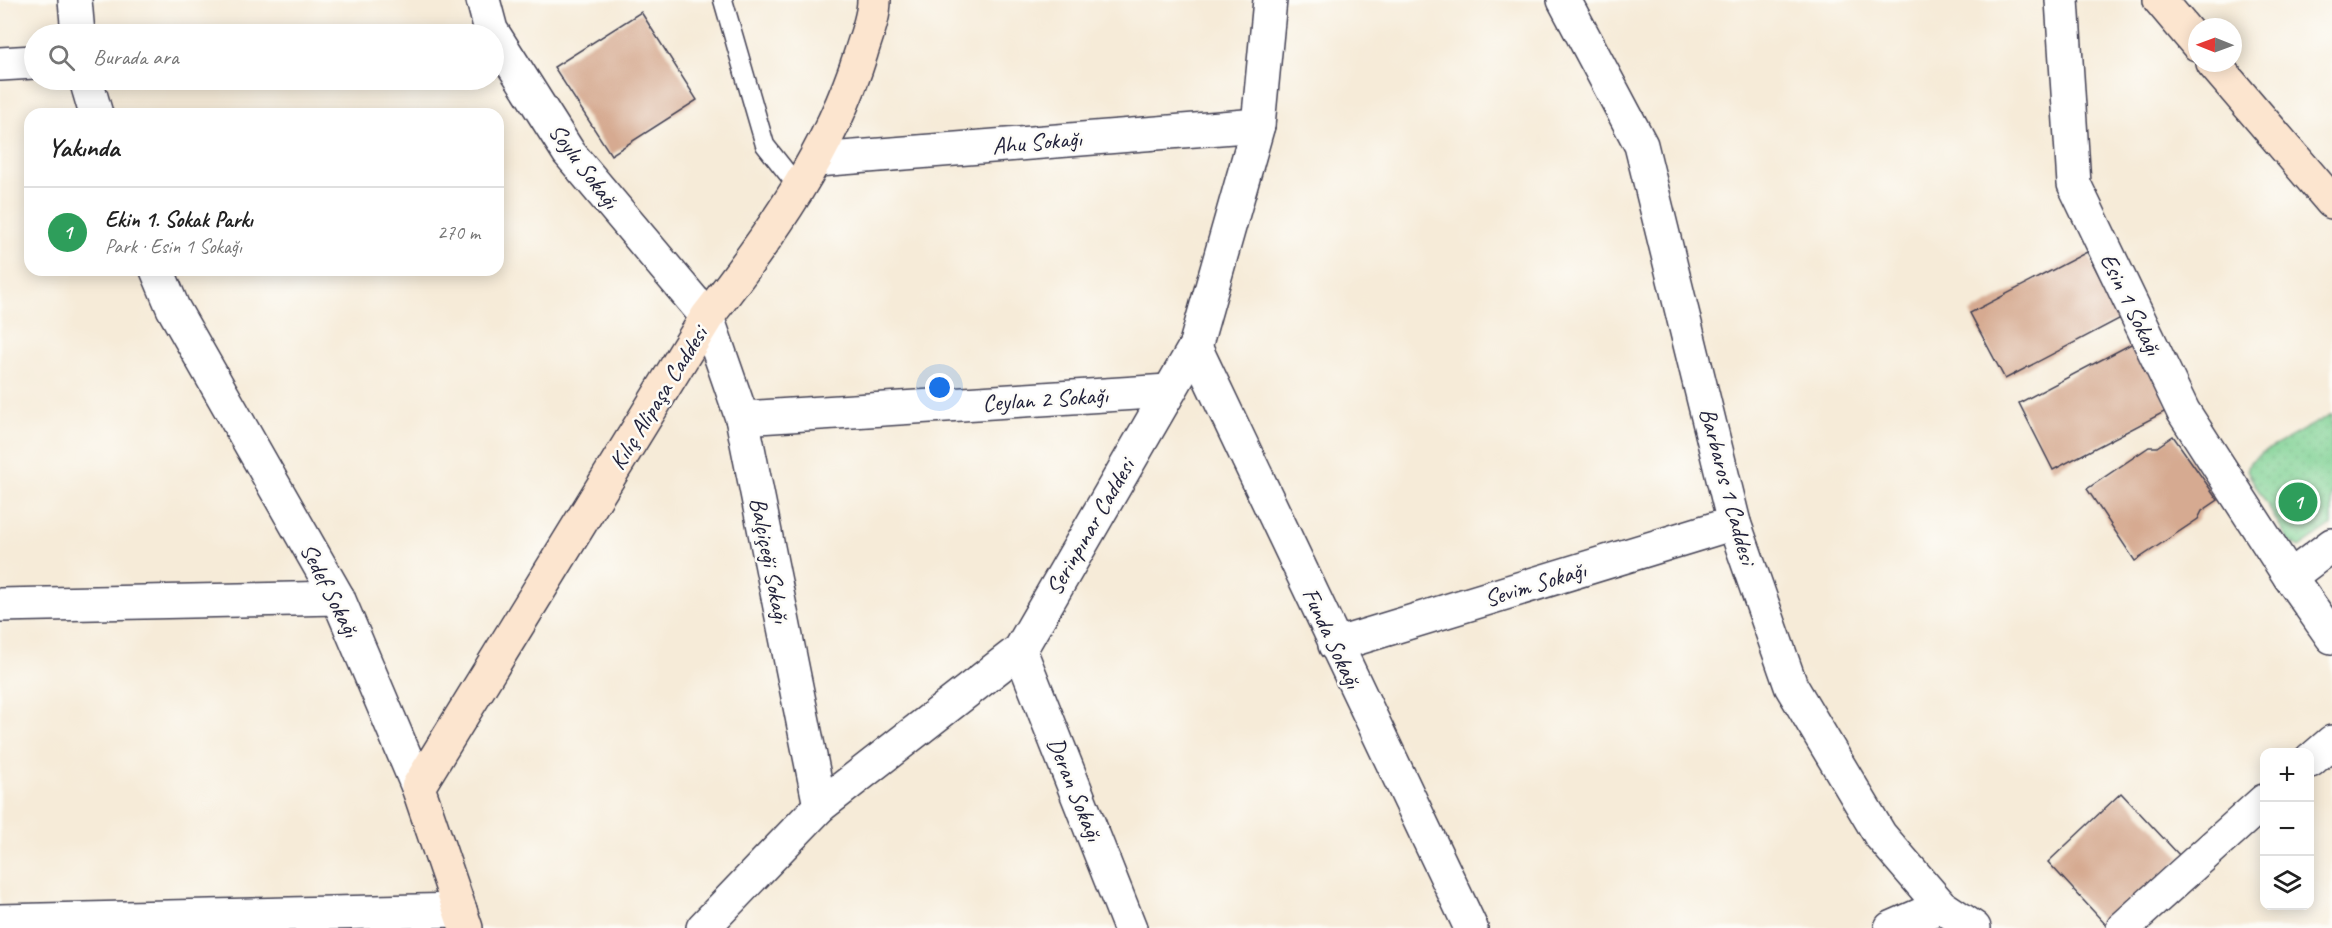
<!DOCTYPE html>
<html lang="tr">
<head>
<meta charset="utf-8">
<style>
	:root { --surface:#fff; --page:#f2f2f2; --text:#222; --muted:#767676; --line:#e0e0e0; --accent:#1f6fb2 }
	body { margin:0; font-family:Caveat,sans-serif; background:var(--page); color:var(--text) }
	.controls { position:absolute; right:18px; bottom:18px; display:grid; overflow:hidden; border-radius:12px; box-shadow:0 3px 15px #0003 }
	.controls button { width:54px; height:54px; display:grid; place-items:center; padding:0; border:0; border-bottom:2px solid var(--line); background:var(--surface); color:var(--text); font:30px sans-serif }
	.compass { position:absolute; left:2188px; top:18px; width:54px; height:54px; border-radius:50%; background:var(--surface); box-shadow:0 3px 15px #0003; rotate:271deg }
	.you { position:absolute; left:940px; top:388px; width:21px; height:21px; margin:-15px; border:4px solid #fff; border-radius:50%; background:#1a73e8; box-shadow:0 0 0 9px #1a73e833 }
	.badge { display:grid; place-items:center; width:39px; height:39px; border-radius:50%; background:var(--accent); color:#fff; font-size:20px; font-weight:700 }
	.pin { position:absolute; translate:-50% -50%; border:3px solid #fff; box-shadow:0 2px 6px #0006 }
	.list { margin:0; padding:0; list-style:none }
	h2 { display:flex; justify-content:space-between; align-items:center; height:78px; margin:0; padding:0 24px; font-size:26px }
	h2 small { font-size:20px; font-weight:400; color:var(--muted) }
	.list li { display:grid; grid-template-columns:39px 1fr auto; gap:18px; align-items:center; box-sizing:border-box; height:90px; padding:0 24px; border-top:2px solid var(--line) }
	.list b { display:block; font-size:22px; white-space:nowrap }
	.list p { margin:0; font-size:20px; white-space:nowrap; color:var(--muted) }
	.list em { font-size:20px; font-style:normal; color:var(--muted) }
	.icon { flex:none; width:33px; height:33px; fill:none; stroke:currentColor; stroke-width:2; stroke-linecap:round; stroke-linejoin:round }
	.map { position:relative; flex:none; width:2332px; height:928px; overflow:hidden }
	.search { position:absolute; background:var(--surface); box-shadow:0 3px 15px #0003; left:24px; top:24px; width:480px; height:66px; display:flex; align-items:center; gap:15px; box-sizing:border-box; padding:0 21px; border-radius:33px; color:var(--muted); font-size:22px }
	.panel { position:absolute; background:var(--surface); box-shadow:0 3px 15px #0003; left:24px; top:108px; width:480px; height:168px; border-radius:18px }
	.map>svg:first-child { display:block }
	.park { fill:url(#park-dots); stroke:#507966; stroke-width:1.5 }
	.building { fill:#d6aa91 }
	.lines { fill:none; stroke-linecap:round; stroke-linejoin:round }
	.lane-casing { stroke:#424053; stroke-width:21 }
	.street-casing { stroke:#424053; stroke-width:36 }
	.secondary-casing { stroke:#424053; stroke-width:36 }
	.lane { stroke:#fff; stroke-width:18 }
	.street { stroke:#fff; stroke-width:33 }
	.secondary { stroke:#fce5cf; stroke-width:33 }
	.labels { text-anchor:middle; dominant-baseline:central; stroke-width:5; stroke-linejoin:round; paint-order:stroke }
	.street-label { font-size:24px; fill:#22223b; stroke:#fdfcf7 }
</style>
</head>
<body>
<div class="map">
<svg width="2332" height="928" viewBox="0 0 2332 928">
	<defs>
		<pattern id="park-dots" width="8" height="8" patternUnits="userSpaceOnUse" patternTransform="scale(1.5)"><rect width="8" height="8" fill="#7dd092"/><path d="M2 2h.1M6 6h.1" fill="none" stroke="#6cb27f" stroke-width="1.8" stroke-linecap="round"/></pattern>
	</defs>
	<rect width="100%" height="100%" fill="#fdfcf7"/>
	<filter id="ink" filterUnits="userSpaceOnUse"><feTurbulence type="fractalNoise" baseFrequency=".0167" numOctaves="2"/><feDisplacementMap in="SourceGraphic" scale="12" xChannelSelector="R" yChannelSelector="G"/><feConvolveMatrix kernelMatrix="1 2 1 2 8 2 1 2 1" color-interpolation-filters="sRGB"/></filter>
	<filter id="wash" filterUnits="userSpaceOnUse"><feTurbulence type="fractalNoise" baseFrequency=".008" numOctaves="4" result="noise"/><feDisplacementMap in="SourceGraphic" scale="24" xChannelSelector="R" yChannelSelector="G"/><feGaussianBlur stdDeviation="1.35" result="paint"/><feColorMatrix in="noise" values="0 0 0 0 0 0 0 0 0 0 0 0 0 0 0 0 0 1.4 0 .05"/><feComposite in="paint" operator="in"/></filter>
	<g filter="url(#wash)">
		<rect width="100%" height="100%" fill="#f6ebd8"/>
		<polygon class="park" points="2332,414 2332,525 2299,548 2288,540 2247,471 2250,462 2260,454"/>
		<g id="blocks">
			<g class="building">
				<polygon points="641,12 697,100 611,155 554,67"/>
				<polygon points="2087,252 2121,318 2005,379 1970,313"/>
				<polygon points="2135,342 2170,409 2053,470 2019,403"/>
				<polygon points="2173,436 2218,500 2202,511 2198,519 2135,561 2087,489 2149,447 2157,447"/>
				<polygon points="2121,793 2181,857 2107,926 2048,862"/>
			</g>
		</g>
	</g>
	<g filter="url(#ink)">
		<use href="#blocks" fill-opacity="0" stroke="#424053" stroke-width="1.5"/>
		<g class="lines">
			<g class="lane-casing">
				<polyline id="lane" points="723,0 765,145 799,188"/>
			</g>
			<g class="street-casing">
				<g id="street">
					<polyline points="75,0 78,34"/>
					<polyline points="483,0 491,30 569,153 707,317 742,418 820,806"/>
					<polyline points="1564,0 1641,145 1734,523 1791,686 1880,835 1941,906 1974,928"/>
					<polyline points="2062,0 2074,184 2183,411 2290,577 2332,637"/>
					<polyline points="0,64 34,62"/>
					<polyline points="86,80 96,114"/>
					<polyline points="817,160 1258,125"/>
					<polyline points="157,270 173,308 338,598 418,787"/>
					<polyline points="1195,347 1471,928"/>
					<polyline points="742,418 1168,391"/>
					<polyline points="2290,577 2332,545"/>
					<polyline points="0,605 338,598"/>
					<polyline points="1335,645 1734,523"/>
					<polyline points="1020,650 1130,928"/>
					<polyline points="2310,761 2332,742"/>
					<polyline points="0,921 460,910"/>
					<polyline points="703,928 820,806 1020,650 1195,347 1258,125 1270,0"/>
					<polyline points="1891,928 1941,906"/>
					<polyline points="2123,928 2264,801"/>
				</g>
			</g>
			<g class="secondary-casing">
				<g id="secondary">
					<polyline points="2160,0 2197,44"/>
					<polyline points="2213,63 2332,202"/>
					<path d="M466 928 418 787 707 317C770 236 830 152 861 53 866 36 874 18 874 0"/>
				</g>
			</g>
			<use href="#lane" class="lane"/>
			<use href="#street" class="street"/>
			<use href="#secondary" class="secondary"/>
		</g>
	</g>
	<g class="labels">
		<g class="street-label">
			<text transform="translate(1037 142) rotate(-5)">Ahu Sokağı</text>
			<text transform="translate(584 166) rotate(53)">Soylu Sokağı</text>
			<text transform="translate(2131 304) rotate(64)">Esin 1 Sokağı</text>
			<text transform="translate(658 398) rotate(-58)">Kılıç Alipaşa Caddesi</text>
			<text transform="translate(1045 399) rotate(-4)">Ceylan 2 Sokağı</text>
			<text transform="translate(1728 486) rotate(75)">Barbaros 1 Caddesi</text>
			<text transform="translate(1090 527) rotate(-60)">Serinpınar Caddesi</text>
			<text transform="translate(770 560) rotate(79)">Balçiçeği Sokağı</text>
			<text transform="translate(1535 584) rotate(-17)">Sevim Sokağı</text>
			<text transform="translate(330 590) rotate(63)">Sedef Sokağı</text>
			<text transform="translate(1332 638) rotate(65)">Funda Sokağı</text>
			<text transform="translate(1075 789) rotate(68)">Deran Sokağı</text>
		</g>
	</g>
</svg>
<div class="controls">
<button>+</button>
<button>−</button>
<button><svg class="icon" aria-label="layers" viewBox="0 0 24 24"><path d="M12 4l9 5-9 5-9-5zM3 14l9 5 9-5"/></svg></button>
</div>
<svg class="compass" viewBox="-18 -18 36 36"><path d="M0-13l5 13h-10z" fill="#e53935"/><path d="M0 13l5-13h-10z" fill="#767676"/></svg>
<div class="you"></div>
<div class="pin badge" style="left:2298px;top:502px;background:#2e9e5b">1</div>
<div class="search"><svg class="icon" aria-label="search" viewBox="0 0 24 24"><circle cx="10" cy="10" r="6"/><path d="M15 15l6 6"/></svg>Burada ara</div>
<section class="panel">
<h2>Yakında<small></small></h2>
<ul class="list">
<li><span class="badge" style="background:#2e9e5b">1</span><div><b>Ekin 1. Sokak Parkı</b><p>Park · Esin 1 Sokağı</p></div><em>270 m</em></li>
</ul>
</section>
</div>
</body>
</html>
